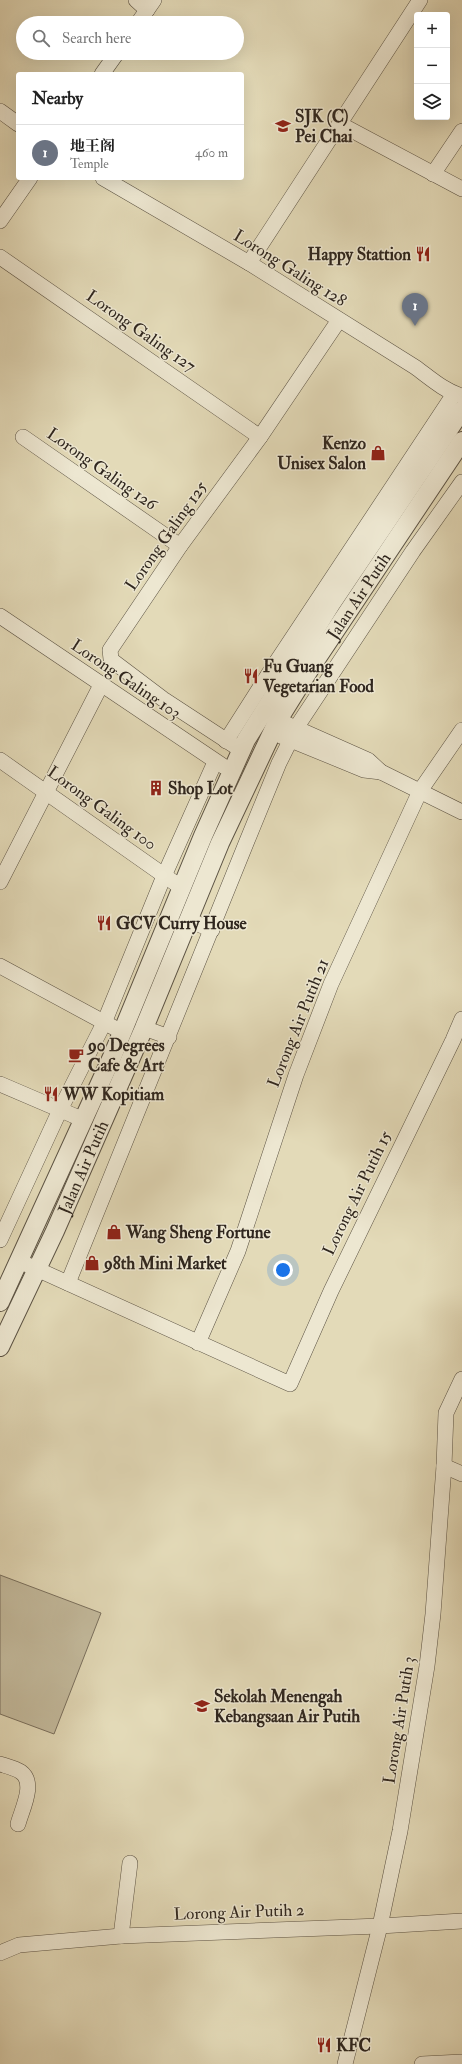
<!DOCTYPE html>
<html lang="en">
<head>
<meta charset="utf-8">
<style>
	:root { --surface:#fff; --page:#f2f2f2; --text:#222; --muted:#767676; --line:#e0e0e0; --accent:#1a73e8 }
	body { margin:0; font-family:"IM FELL Double Pica","Noto Serif SC",serif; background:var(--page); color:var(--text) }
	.controls { position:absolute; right:12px; top:12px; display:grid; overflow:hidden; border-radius:4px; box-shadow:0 4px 16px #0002 }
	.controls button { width:36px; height:36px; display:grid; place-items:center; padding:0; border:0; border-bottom:1px solid var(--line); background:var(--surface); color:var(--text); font:20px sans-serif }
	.you { position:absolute; left:283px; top:1270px; width:14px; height:14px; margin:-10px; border:3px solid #fff; border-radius:50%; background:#1a73e8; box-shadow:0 0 0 6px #1a73e833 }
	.badge { display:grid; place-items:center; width:26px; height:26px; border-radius:50%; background:var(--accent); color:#fff; font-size:13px; font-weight:700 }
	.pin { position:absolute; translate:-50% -33px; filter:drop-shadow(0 1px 2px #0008) }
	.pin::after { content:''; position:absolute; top:21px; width:14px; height:12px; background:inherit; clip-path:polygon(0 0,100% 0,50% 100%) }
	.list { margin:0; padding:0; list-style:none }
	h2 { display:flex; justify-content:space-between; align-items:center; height:52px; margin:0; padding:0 16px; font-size:17px }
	h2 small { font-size:13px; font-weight:400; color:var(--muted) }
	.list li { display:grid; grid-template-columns:26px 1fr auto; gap:12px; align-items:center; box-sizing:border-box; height:56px; padding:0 16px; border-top:1px solid var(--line) }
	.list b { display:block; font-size:15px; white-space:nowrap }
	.list p { margin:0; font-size:13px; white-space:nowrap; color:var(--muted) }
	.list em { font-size:13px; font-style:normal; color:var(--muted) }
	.icon { flex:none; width:22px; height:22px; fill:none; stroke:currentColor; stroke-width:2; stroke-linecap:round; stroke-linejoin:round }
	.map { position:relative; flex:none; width:462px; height:2064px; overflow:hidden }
	.search { position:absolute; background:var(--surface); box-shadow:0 4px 16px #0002; left:16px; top:16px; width:228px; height:44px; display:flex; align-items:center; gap:10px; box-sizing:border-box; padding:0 14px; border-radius:22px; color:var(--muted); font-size:15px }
	.panel { position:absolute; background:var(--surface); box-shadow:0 4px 16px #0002; left:16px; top:72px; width:228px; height:108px; border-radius:4px }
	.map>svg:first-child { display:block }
	.pitch { fill:#c4bb9e; stroke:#7a705e }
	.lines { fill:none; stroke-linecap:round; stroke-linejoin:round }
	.minor-casing { stroke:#5c5344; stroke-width:16 }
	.tertiary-casing { stroke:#5c5344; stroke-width:20 }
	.minor { stroke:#ede7d1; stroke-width:15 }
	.tertiary { stroke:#ede7d1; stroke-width:18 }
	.labels { text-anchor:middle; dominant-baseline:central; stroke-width:3; stroke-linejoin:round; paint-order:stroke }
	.poi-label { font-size:17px; font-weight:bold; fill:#2f261e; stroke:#ede7d1; text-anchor:start }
	.street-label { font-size:17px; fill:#2f261e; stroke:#ede7d1 }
</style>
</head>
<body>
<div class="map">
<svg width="462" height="2064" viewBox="0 0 462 2064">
	<rect width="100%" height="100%" fill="#e3dab8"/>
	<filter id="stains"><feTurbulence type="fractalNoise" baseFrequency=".005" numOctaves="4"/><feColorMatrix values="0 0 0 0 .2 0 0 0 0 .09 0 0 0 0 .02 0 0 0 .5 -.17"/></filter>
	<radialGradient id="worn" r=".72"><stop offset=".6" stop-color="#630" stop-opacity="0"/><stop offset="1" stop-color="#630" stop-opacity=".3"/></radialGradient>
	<polygon class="pitch" points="0,1575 101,1613 54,1734 0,1714"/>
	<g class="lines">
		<g class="minor-casing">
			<g id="minor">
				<polyline points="136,0 147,10"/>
				<polyline points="138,23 154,0"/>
				<polyline points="102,74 117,53"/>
				<polyline points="0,111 18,124"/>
				<polyline points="340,124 462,189"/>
				<polyline points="433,174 462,131"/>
				<path d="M103 178 249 263 415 367C429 377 444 391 462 396"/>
				<polyline points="0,221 30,178"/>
				<polyline points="0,257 260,437"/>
				<polyline points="249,263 420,0"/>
				<polyline points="23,437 180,546"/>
				<polyline points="0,616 223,766"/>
				<polyline points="287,724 368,760 381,772 462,812"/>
				<polyline points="296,728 413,551 462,482"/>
				<polyline points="281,736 364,770 381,772"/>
				<polyline points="226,741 275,664 454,394"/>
				<polyline points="241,750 163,699 114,662 111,659 110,650 180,546 260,437 339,320"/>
				<polyline points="0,760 182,888"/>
				<polyline points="0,882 101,685"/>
				<polyline points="189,920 212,930"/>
				<polyline points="0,966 122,1032"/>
				<polyline points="144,1028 169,1037"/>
				<polyline points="0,1084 84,1120"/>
				<polyline points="0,1240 60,1110 104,1023 164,876 215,762"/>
				<polyline points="19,1261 290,1384 331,1291 453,1040 462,1019"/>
				<polyline points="68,1283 247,841 279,763 291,739"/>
				<polyline points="198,1343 238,1251 296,1075 331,984 420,791 462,730"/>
				<polyline points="444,1466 462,1474"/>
				<path d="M0 1764C6 1766 15 1768 21 1772 36 1783 22 1809 18 1824"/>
				<polyline points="121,1936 130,1863"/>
				<polyline points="0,1953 19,1945 121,1936 380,1926 462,1921"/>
				<polyline points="345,2064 380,1926 400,1831 427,1666 433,1614 444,1466 446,1413 462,1379"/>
				<polyline points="422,2064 462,2062"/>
			</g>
		</g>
		<g class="tertiary-casing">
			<g id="tertiary">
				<polyline points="0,1302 112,1057 203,836 246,740 331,604 462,410"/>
				<path id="s1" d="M0 1347 55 1231 144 1028 220 843 278 720 311 667 462 441"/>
			</g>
		</g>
		<use href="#minor" class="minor"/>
		<use href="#tertiary" class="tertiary"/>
	</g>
	<defs>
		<g id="school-bare" transform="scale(1.2)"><path d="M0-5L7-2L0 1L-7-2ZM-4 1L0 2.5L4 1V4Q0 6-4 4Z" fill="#8f2418" stroke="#ede7d1" stroke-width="2.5" paint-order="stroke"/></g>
		<g id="restaurant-bare" transform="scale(1.2)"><path d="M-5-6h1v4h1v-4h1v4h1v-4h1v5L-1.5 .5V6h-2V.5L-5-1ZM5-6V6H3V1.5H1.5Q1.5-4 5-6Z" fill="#8f2418" stroke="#ede7d1" stroke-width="2.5" paint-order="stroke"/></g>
		<g id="shop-bare" transform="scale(1.2)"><path d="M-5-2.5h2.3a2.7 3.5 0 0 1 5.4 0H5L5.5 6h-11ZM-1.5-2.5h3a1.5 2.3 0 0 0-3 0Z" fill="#8f2418" stroke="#ede7d1" stroke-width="2.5" paint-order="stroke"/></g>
		<g id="building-bare" transform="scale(1.2)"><path d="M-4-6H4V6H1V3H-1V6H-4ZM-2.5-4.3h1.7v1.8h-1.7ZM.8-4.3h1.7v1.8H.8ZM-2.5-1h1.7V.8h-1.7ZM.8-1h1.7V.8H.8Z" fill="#8f2418" stroke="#ede7d1" stroke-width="2.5" paint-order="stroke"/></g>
		<g id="cafe-bare" transform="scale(1.2)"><path d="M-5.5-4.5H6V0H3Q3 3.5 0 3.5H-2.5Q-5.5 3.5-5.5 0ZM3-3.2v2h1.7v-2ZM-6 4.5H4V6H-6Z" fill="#8f2418" stroke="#ede7d1" stroke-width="2.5" paint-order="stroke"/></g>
	</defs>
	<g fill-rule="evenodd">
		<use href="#school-bare" x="283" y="126"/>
		<use href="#restaurant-bare" x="423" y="254"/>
		<use href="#shop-bare" x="378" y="453"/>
		<use href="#restaurant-bare" x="251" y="676"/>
		<use href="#building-bare" x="156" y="788"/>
		<use href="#restaurant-bare" x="104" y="923"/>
		<use href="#cafe-bare" x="76" y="1055"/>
		<use href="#restaurant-bare" x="51" y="1094"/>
		<use href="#shop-bare" x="114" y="1232"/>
		<use href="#shop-bare" x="92" y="1263"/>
		<use href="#school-bare" x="202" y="1706"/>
		<use href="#restaurant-bare" x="324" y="2045"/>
	</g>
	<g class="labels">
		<g class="poi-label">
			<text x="295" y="116">SJK (C)<tspan x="295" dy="20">Pei Chai</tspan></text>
			<text x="411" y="254" text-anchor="end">Happy Stattion</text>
			<text x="366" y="443" text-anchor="end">Kenzo<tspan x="366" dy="20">Unisex Salon</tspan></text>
			<text x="263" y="666">Fu Guang<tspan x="263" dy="20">Vegetarian Food</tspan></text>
			<text x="168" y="788">Shop Lot</text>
			<text x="116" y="923">GCV Curry House</text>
			<text x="88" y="1045">90 Degrees<tspan x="88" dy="20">Cafe &amp; Art</tspan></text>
			<text x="63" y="1094">WW Kopitiam</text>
			<text x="126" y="1232">Wang Sheng Fortune</text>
			<text x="104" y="1263">98th Mini Market</text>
			<text x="214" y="1696">Sekolah Menengah<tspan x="214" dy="20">Kebangsaan Air Putih</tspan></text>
			<text x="336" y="2045">KFC</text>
		</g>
		<g class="street-label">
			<text transform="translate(290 268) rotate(32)">Lorong Galing 128</text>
			<text transform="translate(141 331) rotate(35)">Lorong Galing 127</text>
			<text transform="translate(102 469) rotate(35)">Lorong Galing 126</text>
			<text transform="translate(166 536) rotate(-55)">Lorong Galing 125</text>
			<text stroke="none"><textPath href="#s1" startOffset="834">Jalan Air Putih</textPath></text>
			<text transform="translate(126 679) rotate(34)">Lorong Galing 103</text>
			<text transform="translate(102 808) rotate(36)">Lorong Galing 100</text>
			<text transform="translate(298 1023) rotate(-68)">Lorong Air Putih 21</text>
			<text stroke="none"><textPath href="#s1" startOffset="198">Jalan Air Putih</textPath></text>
			<text transform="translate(357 1193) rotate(-64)">Lorong Air Putih 15</text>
			<text transform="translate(399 1720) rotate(-81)">Lorong Air Putih 3</text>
			<text transform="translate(239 1912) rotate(-2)">Lorong Air Putih 2</text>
		</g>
	</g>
	<rect width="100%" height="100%" filter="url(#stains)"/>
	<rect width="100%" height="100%" fill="url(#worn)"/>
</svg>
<div class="controls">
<button>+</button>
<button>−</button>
<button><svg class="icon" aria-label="layers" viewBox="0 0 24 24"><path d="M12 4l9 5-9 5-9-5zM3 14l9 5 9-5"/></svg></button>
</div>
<div class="you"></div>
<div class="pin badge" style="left:415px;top:326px;background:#6b7280">1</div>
<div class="search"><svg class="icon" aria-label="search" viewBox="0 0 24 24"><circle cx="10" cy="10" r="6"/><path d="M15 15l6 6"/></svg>Search here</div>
<section class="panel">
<h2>Nearby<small></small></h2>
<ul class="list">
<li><span class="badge" style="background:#6b7280">1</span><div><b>地王阁</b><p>Temple</p></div><em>460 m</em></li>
</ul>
</section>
</div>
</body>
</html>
